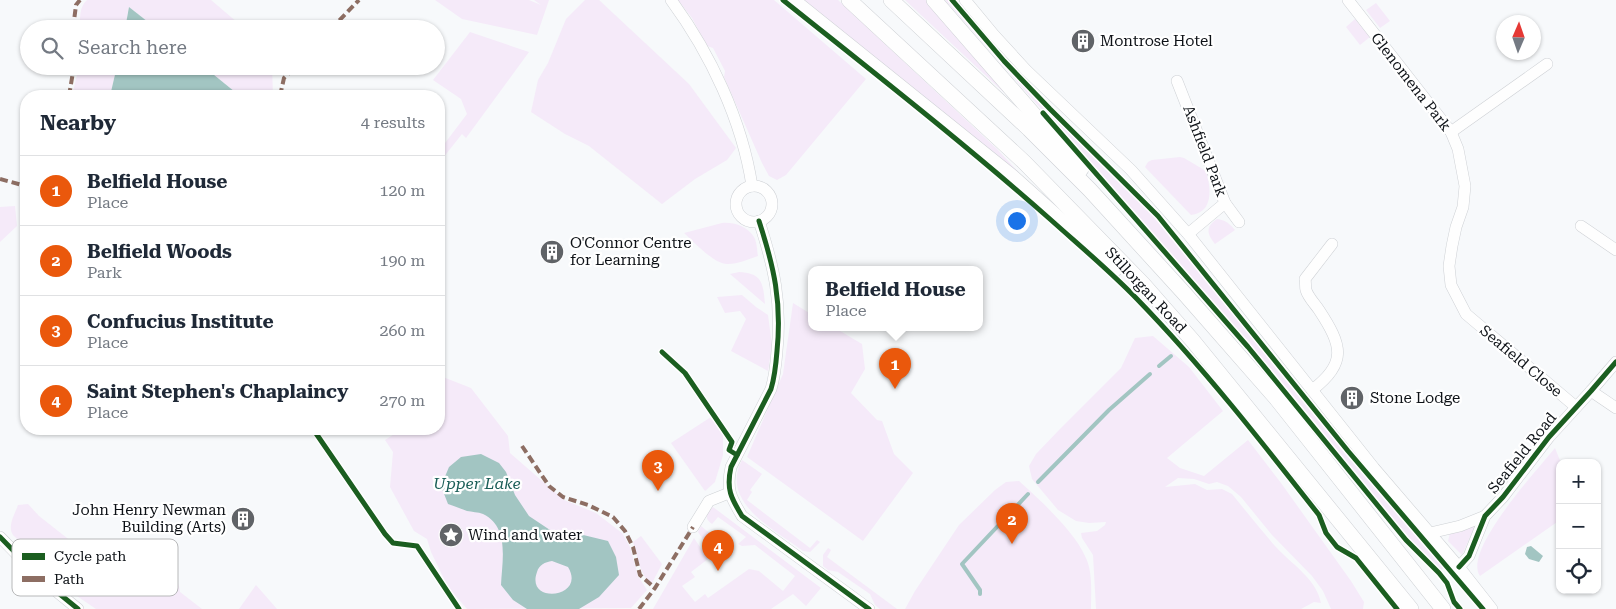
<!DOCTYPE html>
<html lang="en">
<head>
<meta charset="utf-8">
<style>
	:root { --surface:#fff; --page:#f2f2f3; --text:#1f2937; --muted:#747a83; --line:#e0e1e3; --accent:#ea580c }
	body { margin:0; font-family:"Roboto Serif",serif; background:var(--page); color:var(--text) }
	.controls { position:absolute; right:15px; bottom:15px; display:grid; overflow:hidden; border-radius:10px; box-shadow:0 1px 4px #0004 }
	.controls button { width:45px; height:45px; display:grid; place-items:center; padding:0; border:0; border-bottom:1px solid var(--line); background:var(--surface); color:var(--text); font:25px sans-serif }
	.compass { position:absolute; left:1496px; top:15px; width:45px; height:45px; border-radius:50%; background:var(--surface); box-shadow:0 1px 4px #0004; rotate:2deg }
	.you { position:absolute; left:1016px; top:220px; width:18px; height:18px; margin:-12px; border:4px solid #fff; border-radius:50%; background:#1a73e8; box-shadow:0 0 0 8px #1a73e833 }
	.badge { display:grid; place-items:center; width:32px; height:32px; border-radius:50%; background:var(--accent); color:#fff; font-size:16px; font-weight:700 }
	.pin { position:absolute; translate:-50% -41px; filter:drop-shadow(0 1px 2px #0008) }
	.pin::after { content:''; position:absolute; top:26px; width:18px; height:15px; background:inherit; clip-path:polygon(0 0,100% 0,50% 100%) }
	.popup { position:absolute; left:808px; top:266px; width:175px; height:65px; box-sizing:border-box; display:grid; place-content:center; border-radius:10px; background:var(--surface); filter:drop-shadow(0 1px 4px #0005); font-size:16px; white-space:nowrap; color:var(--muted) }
	.popup b { font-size:19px; color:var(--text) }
	.popup::after { content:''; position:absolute; left:50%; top:100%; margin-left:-10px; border:10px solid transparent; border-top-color:var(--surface) }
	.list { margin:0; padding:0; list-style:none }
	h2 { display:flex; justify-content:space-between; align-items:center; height:65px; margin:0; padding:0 20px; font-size:21px }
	h2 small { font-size:16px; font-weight:400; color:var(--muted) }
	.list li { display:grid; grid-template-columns:32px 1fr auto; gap:15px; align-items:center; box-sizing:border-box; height:70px; padding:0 20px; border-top:1px solid var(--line) }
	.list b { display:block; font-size:19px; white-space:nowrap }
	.list p { margin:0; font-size:16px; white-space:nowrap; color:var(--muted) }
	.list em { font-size:16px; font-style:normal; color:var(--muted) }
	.icon { flex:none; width:28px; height:28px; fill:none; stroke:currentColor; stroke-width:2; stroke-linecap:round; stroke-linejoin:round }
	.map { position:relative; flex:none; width:1616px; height:609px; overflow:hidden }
	.search { position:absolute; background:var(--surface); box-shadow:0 1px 4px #0004; left:20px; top:20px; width:425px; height:55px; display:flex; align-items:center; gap:12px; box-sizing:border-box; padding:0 18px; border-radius:28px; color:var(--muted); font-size:19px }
	.panel { position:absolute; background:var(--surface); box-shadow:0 1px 4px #0004; left:20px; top:90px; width:425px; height:345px; border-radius:20px }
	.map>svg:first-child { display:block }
	.green { fill:#f5eaf9 }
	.water { fill:#a2c5c2; fill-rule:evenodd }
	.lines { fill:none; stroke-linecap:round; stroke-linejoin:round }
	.stream { stroke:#a2c5c2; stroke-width:4 }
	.minor-casing { stroke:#ced1d5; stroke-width:12 }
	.major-casing { stroke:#ced1d5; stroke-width:16 }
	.minor { stroke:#fefefe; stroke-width:11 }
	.major { stroke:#fefefe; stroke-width:15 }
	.quiet { stroke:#8d6e63; stroke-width:4; stroke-dasharray:8 4; stroke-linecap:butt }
	.cycleway-casing { stroke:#fff; stroke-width:8 }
	.cycleway { stroke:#1b5e20; stroke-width:5 }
	.labels { text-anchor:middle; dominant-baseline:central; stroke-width:4.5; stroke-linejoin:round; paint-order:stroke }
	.poi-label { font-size:15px; fill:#0e1217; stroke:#fff; text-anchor:start }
	.street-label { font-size:15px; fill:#0e1217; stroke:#fff }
	.water-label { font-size:16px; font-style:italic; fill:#1b5e58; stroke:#fff }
	.key { fill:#fff; stroke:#b7b8b9; stroke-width:1 }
	.key-label { font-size:14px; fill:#0e1217 }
</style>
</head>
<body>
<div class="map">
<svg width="1616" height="609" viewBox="0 0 1616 609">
	<rect width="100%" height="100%" fill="#f7f9fb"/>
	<g class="green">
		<path d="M87 0H211L245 29H157L129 7 125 29H80C80 18 79 7 87 0Z"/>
		<polygon points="435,0 529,0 541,5 534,0 549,0 537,35 462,19"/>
		<polygon points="585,0 599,0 689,84 736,148 727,160 695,179 662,204 589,146 565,134 531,112 538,80 548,63 566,19"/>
		<polygon points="678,0 774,0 866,79 786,175 777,180 769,176 762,163 724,77 725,71 713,48 707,46 692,18"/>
		<polygon points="801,0 838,0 997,149 1035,190"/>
		<polygon points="905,0 926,0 1030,117"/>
		<polygon points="945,0 951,0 961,14 1008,69 1158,217 1334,436 1376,487 1446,565 1441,570 1405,537 1242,337"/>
		<polygon points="1376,3 1390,21 1380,28 1366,10"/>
		<polygon points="1355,19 1370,37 1360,45 1346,27"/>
		<polygon points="470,32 529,52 466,138 462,134 439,163 439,151 467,114 461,99 433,80"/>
		<polygon points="79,66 117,66 110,96 72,96"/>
		<polygon points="203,66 272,66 273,96 240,96"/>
		<path d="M1180 157 1184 158 1206 171C1211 188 1214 212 1191 215L1145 167 1148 162 1152 160Z"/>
		<polygon points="15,206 17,226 0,242 0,207"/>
		<path d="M1217 219C1225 220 1229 223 1235 230L1215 244C1207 234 1205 227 1217 219Z"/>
		<path d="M722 223C733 222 747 226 754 237 757 242 757 251 758 256 749 259 738 264 728 264 715 265 694 242 684 233Z"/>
		<path d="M739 272C763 273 763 284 765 304L730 274Z"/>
		<polygon points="742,295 756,307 768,315 772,345 768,371 731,351 746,319 740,311 725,313 717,297"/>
		<polygon points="793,303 811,314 811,328 835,328 862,344 865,369 851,393 877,420 882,421 894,454 913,473 863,541 747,457 783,374"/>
		<path d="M1153 336 1189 367 1223 411 1167 458 1180 468 1204 476 1248 440 1281 483 1351 581 1364 602 1363 609H1331L1323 591 1312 576 1272 535 1241 497 1228 486 1217 482 1209 484 1194 479 1178 478 1165 487 1195 484 1207 490 1222 489 1232 494C1246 511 1260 529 1275 546 1291 564 1316 578 1321 603L1314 602 1301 609H1096L1093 555 1082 538 1081 533 1097 531 1105 525 1106 522 1089 523 1076 521 1058 510 1032 479 1029 466 1036 454 1059 430 1121 368 1135 338Z"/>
		<polygon points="439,371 443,377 471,388 508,436 510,453 564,500 596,513 622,533 630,547 638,576 647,590 631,608 467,609 448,587 431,552 427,539 414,531 390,487 393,452 385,440 402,429 439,429 439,406 442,403 439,398"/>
		<polygon points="711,417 723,433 723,455 715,482 705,491 671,443"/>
		<path d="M1555 448 1561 463 1560 520 1480 576C1462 551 1539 468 1555 448Z"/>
		<path d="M742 460 762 474 750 490 752 492 747 500 810 548 817 540 820 542 810 552 803 551C775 530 719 502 742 460Z"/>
		<path d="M1019 481C1039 499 1074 531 1085 556 1093 571 1091 593 1091 609H905L915 591 959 525 995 490 1006 482Z"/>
		<path d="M28 504 39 516 114 575 117 574 141 545C160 560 177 566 180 592L202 609H96L74 594 13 535C7 526 15 514 18 505Z"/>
		<path d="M713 507 821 588 806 606 793 594 771 609H653L694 538 708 559 691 572 695 577 682 586 695 602 705 594 708 598 749 569 759 571 783 591 795 576 755 545 742 546 738 544 746 537 718 517 712 524C703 518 707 513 713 507Z"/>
		<polygon points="701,526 725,546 713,554 698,532"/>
		<polygon points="1475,526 1462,555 1448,541 1450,533"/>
		<path d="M641 536 662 564 651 585C639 572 638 558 633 542Z"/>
		<polygon points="828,548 831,550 827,557 897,609 880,609 875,605 870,594 838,572 828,570 823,566 823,555"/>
		<polygon points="256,585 277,609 239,609"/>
	</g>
	<g class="water">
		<polygon points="129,7 157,29 125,29"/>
		<polygon points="117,66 203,66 240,96 110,96"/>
		<path d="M481 454 499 463 506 472 515 495 529 516 550 530 575 533 608 541 616 557 619 575 599 597 579 609H527L513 600 501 585C502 561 510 527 483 514 478 512 472 512 467 511 461 509 455 506 448 504L441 486 449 467 461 457ZM552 561 568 567C587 598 525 605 537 572 539 565 545 562 552 561Z"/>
		<polygon points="1531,546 1543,556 1539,562 1529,559 1525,554 1527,547"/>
	</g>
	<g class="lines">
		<g class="stream">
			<polyline points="1159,366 1171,356"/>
			<polyline points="1038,482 1109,410 1150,374"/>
			<polyline points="980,594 980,590 962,564 1028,494"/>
		</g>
		<g class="minor-casing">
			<g id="minor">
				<path d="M671 0C710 53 742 120 752 186"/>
				<polyline points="965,0 994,35 1026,70 1131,170 1188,234 1374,468 1459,567 1492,609"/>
				<polyline points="1348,0 1451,132 1458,149 1465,186 1463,207 1456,227 1452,246 1449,266 1451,285 1466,314 1576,407"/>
				<polyline points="1177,81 1225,203 1188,234"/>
				<polyline points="1451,132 1547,64"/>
				<circle cx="754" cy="204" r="18"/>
				<polyline points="1225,203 1239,222"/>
				<path d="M759 221C774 267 782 302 777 351 776 364 775 376 771 389L731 467C726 489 731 498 742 516L869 609"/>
				<polyline points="1581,226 1616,250"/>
				<path d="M1312 390C1348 363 1342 345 1319 310 1315 304 1308 297 1306 290 1305 287 1306 282 1305 279L1332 244"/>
				<polyline points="1591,391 1616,408"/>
				<polyline points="693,527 709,501 729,493"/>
				<polyline points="1430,533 1460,526 1485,516"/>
				<polyline points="0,537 40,578 78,609"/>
				<polyline points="1459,567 1469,556 1485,516 1503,497 1549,437 1591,391 1616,362"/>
			</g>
		</g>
		<g class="major-casing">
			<g id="major">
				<polyline points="792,0 1011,176 1115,269"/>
				<polyline points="849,0 1024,162 1143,284 1193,341 1411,609"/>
				<polyline points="891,0 1029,129 1090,190 1184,293 1276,398 1443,609"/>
				<polyline points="934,0 1081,169"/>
			</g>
		</g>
		<use href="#minor" class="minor"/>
		<use href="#major" class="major"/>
		<g class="quiet">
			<polyline points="73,29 76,5 80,0"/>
			<polyline points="331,29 359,0"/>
			<polyline points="69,96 74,66"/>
			<polyline points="280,96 284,78 296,66"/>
			<polyline points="0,179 26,186"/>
			<polyline points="522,446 549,486 563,497 588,505 613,517 625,531 633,547 640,575 655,588"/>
			<polyline points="639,609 655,588 693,527"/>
		</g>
		<g class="cycleway-casing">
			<g id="cycleway">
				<path d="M783 0C873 72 964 143 1051 220 1080 246 1110 271 1137 299 1203 367 1261 441 1319 515L1326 533 1337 547 1356 558 1397 609"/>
				<polyline points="952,0 1004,61 1050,109 1158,216 1348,451 1483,609"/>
				<polyline points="1043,113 1248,347 1406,540 1439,573 1447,583 1454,602 1460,609"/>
				<path d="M759 221C774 267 782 302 777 351 776 364 775 376 771 389L731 467C726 489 731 498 742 516L869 609"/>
				<polyline points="662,352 685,373 732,442 729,450 737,455"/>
				<polyline points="313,429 385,534 393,543 417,546 459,609"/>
				<polyline points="0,537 40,578 78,609"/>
				<polyline points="1459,567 1469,556 1485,516 1503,497 1549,437 1591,391 1616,362"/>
			</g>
		</g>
		<use href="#cycleway" class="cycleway"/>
	</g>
	<defs>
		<g id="building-disc" transform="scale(1.25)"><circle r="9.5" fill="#606367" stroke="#fff"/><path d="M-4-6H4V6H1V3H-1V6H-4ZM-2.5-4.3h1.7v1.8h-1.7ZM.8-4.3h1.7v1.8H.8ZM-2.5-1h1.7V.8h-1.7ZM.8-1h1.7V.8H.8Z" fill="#fff"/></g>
		<g id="sight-disc" transform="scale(1.25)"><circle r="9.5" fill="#606367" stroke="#fff"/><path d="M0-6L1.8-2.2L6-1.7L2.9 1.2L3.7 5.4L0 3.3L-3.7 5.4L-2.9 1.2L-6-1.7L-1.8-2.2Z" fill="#fff"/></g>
	</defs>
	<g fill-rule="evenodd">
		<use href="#building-disc" x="1083" y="41"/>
		<use href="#building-disc" x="552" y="252"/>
		<use href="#building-disc" x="1352" y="398"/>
		<use href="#building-disc" x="243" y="519"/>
		<use href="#sight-disc" x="451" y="535"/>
	</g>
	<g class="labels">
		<g class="poi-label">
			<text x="1100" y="41">Montrose Hotel</text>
			<text x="570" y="243">O'Connor Centre<tspan x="570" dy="17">for Learning</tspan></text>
			<text x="1370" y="398">Stone Lodge</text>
			<text x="226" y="510" text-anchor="end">John Henry Newman<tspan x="226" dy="17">Building (Arts)</tspan></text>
			<text x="468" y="535">Wind and water</text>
		</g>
		<g class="street-label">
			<text transform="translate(1411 82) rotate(52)">Glenomena Park</text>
			<text transform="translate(1205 151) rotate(69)">Ashfield Park</text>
			<text transform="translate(1146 290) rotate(47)">Stillorgan Road</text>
			<text transform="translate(1521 361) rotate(40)">Seafield Close</text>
			<text transform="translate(1522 453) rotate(-51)">Seafield Road</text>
		</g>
		<g class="water-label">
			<text x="477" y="483">Upper Lake</text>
		</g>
	</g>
	<rect x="12" y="539" width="166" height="57" rx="8" class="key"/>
	<rect x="22" y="553" width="23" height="7" fill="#1b5e20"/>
	<rect x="22" y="576" width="23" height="6" fill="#8d6e63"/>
	<g class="key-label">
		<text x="54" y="561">Cycle path</text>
		<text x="54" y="584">Path</text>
	</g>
</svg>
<div class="controls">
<button>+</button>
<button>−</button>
<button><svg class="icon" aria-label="locate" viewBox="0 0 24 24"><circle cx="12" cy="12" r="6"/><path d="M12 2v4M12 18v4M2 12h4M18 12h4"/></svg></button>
</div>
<svg class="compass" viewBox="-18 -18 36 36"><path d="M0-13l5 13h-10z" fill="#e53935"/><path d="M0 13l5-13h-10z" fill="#747a83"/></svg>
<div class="you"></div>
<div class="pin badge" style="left:895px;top:389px">1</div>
<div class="popup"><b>Belfield House</b>Place</div>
<div class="pin badge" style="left:1012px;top:544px">2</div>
<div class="pin badge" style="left:658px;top:491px">3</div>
<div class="pin badge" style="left:718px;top:571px">4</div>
<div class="search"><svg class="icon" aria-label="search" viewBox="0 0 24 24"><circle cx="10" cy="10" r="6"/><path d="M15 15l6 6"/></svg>Search here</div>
<section class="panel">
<h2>Nearby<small>4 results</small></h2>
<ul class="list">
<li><span class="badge">1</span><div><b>Belfield House</b><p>Place</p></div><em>120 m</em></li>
<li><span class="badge">2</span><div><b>Belfield Woods</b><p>Park</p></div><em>190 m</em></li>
<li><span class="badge">3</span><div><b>Confucius Institute</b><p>Place</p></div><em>260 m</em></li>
<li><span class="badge">4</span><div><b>Saint Stephen's Chaplaincy</b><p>Place</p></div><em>270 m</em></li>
</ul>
</section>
</div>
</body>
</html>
